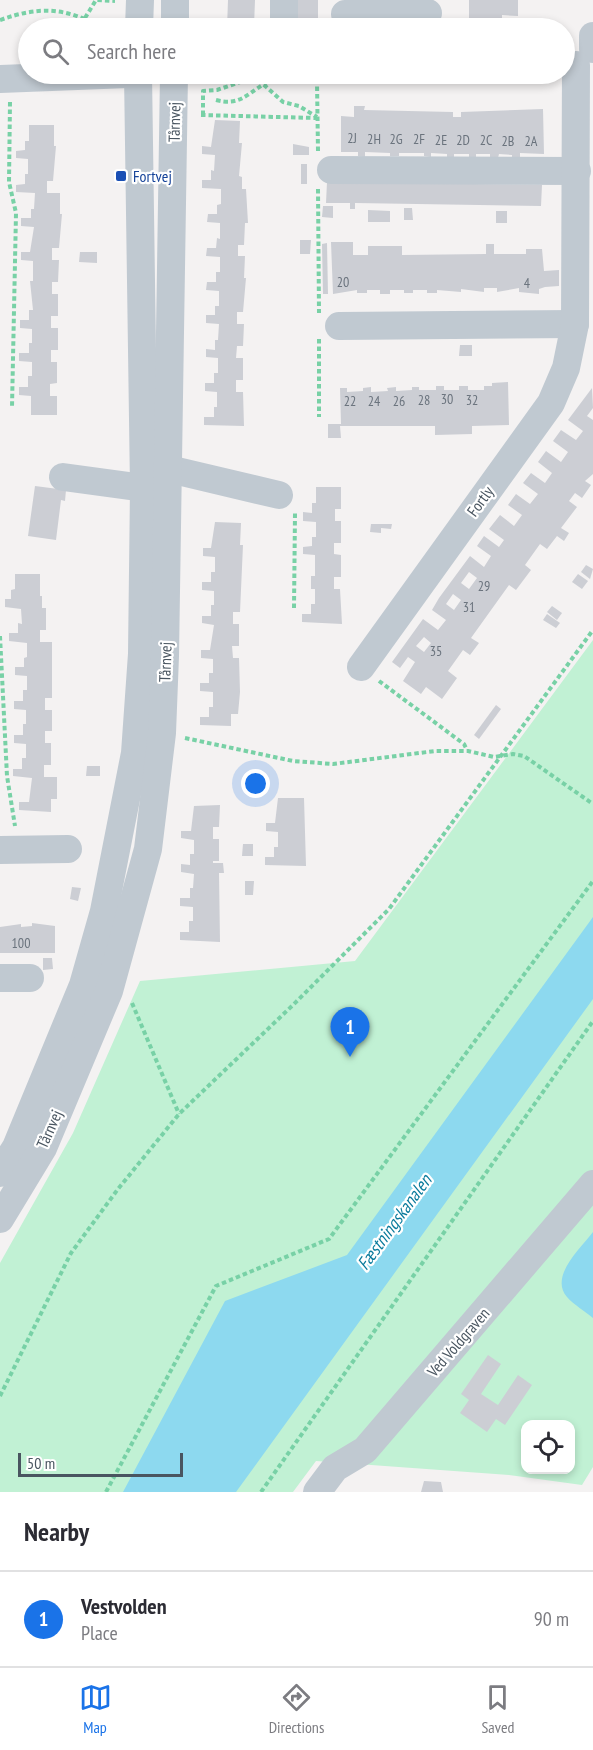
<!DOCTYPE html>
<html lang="en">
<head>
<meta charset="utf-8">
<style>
	:root { --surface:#fff; --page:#f7f7f7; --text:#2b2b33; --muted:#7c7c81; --line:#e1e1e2; --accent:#1a73e8 }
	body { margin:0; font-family:"PT Sans Narrow",sans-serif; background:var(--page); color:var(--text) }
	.controls { position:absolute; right:18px; bottom:18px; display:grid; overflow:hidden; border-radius:12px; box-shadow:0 3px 9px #0003 }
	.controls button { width:54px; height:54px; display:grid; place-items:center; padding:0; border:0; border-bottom:2px solid var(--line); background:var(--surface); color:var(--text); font:30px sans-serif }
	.scale { position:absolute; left:18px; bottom:15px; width:165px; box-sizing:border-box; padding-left:6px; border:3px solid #495560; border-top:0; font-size:16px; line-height:21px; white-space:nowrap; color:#495560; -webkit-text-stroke:4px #fff; paint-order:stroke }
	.you { position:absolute; left:256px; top:784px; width:21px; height:21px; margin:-15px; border:4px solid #fff; border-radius:50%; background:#1a73e8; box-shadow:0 0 0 9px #1a73e833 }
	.badge { display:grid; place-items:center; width:39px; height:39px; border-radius:50%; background:var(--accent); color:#fff; font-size:20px; font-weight:700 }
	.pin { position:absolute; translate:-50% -50px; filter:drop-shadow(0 2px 3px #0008) }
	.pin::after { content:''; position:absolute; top:32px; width:21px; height:18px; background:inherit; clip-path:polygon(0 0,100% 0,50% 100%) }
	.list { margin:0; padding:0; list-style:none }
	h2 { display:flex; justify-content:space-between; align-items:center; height:78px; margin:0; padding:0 24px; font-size:26px }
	h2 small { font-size:20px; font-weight:400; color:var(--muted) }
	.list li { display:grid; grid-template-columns:39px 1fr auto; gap:18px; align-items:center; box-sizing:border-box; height:96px; padding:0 24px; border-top:2px solid var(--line) }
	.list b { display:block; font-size:22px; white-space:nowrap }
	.list p { margin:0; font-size:20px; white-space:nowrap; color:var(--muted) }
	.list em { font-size:20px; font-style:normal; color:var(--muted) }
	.icon { flex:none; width:33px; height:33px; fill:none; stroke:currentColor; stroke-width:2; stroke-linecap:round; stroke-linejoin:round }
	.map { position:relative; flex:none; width:593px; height:1492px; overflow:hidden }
	.search { position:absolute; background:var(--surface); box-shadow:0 3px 9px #0003; left:18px; right:18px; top:18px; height:66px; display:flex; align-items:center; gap:15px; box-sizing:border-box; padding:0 21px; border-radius:33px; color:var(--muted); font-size:22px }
	.sheet { height:174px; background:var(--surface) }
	nav { display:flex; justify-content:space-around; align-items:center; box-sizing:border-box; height:84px; border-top:2px solid var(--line); background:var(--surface); font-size:16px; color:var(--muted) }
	nav a { display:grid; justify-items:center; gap:3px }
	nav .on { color:var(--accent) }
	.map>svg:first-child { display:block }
	.green { fill:#c1f1d4; fill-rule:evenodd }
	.water { fill:#8dd9ef }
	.building { fill:#ccced4; fill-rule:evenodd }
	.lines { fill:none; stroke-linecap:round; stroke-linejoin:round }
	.path { stroke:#78d1a6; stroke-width:4; stroke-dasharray:4.5 3; stroke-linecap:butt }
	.minor { stroke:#c0c9d1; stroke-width:28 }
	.transit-dot { fill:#1a4fb4; stroke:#fff; stroke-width:2 }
	.labels { text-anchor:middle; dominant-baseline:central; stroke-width:4.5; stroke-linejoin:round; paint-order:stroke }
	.number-label { font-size:14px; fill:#6a737d }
	.street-label { font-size:16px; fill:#495560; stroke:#fff }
	.transit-label { font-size:16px; fill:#164399; stroke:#fff; text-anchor:start }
	.water-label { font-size:18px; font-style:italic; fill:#0a7b9c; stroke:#fff }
</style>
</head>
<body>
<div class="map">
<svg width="593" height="1492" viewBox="0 0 593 1492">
	<rect width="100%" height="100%" fill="#f4f2f2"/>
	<path class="green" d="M593 640V1467L582 1485 509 1475 316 1461 293 1492H0V1263L73 1133 140 981 355 961ZM526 1424H570V1470H526Z"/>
	<g class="water">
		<polygon points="593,917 593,999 236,1492 123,1492 225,1301 347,1255"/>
		<path d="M593 1232V1318C585 1311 574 1305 567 1297 549 1276 581 1248 593 1232Z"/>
	</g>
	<g class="building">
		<polygon points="228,0 255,0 254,26 273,28 227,28"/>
		<polygon points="297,0 318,0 318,28 298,28"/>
		<polygon points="469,0 518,0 518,16 502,15 502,28 469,28"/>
		<polygon points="354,106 365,106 364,110 453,112 453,117 461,117 461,112 543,109 544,154 520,153 520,158 512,158 512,155 499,154 498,158 490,158 490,154 476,154 476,158 469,158 469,154 454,154 454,157 447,157 447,154 431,153 431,157 424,156 424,153 399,153 399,156 390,156 390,153 365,152 365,157 358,156 358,152 341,152 341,116 354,117"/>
		<polygon points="215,120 240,121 239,143 242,143 239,176 242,177 242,189 246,189 248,223 245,223 244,245 238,245 238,256 245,256 244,278 246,278 243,312 237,312 237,324 244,324 243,346 237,346 236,358 243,358 243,380 236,380 236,392 243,392 244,426 204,425 204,417 214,417 214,407 217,407 217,392 205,391 205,383 214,383 214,373 218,373 218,358 206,357 206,349 215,350 215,340 218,340 219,324 206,323 206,315 215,315 215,306 219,306 219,291 206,290 207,282 216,282 216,272 220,272 220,257 206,256 207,248 216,248 217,238 220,239 220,223 207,222 208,214 217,214 217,205 221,204 221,189 202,188 202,180 211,180 211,170 214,171 215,155 202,154 202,146 211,147"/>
		<polygon points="29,125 54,125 54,146 56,146 53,181 47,181 47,193 60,193 60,214 62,214 59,248 52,248 52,260 59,260 58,282 52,282 52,294 58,294 58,316 51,316 51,328 58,328 58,350 51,350 51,362 57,362 57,383 50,384 50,396 57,396 57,415 31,415 31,396 19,395 19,387 28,387 28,376 32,376 32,362 19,361 19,353 29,353 29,343 32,343 32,329 20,328 20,320 29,320 29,310 33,310 30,281 33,281 33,261 21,260 21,252 30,252 34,227 21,226 21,218 31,218 31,209 34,209 35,193 16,192 16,185 25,184 25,174 28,174 28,159 16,158 16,151 25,150 25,141 29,141"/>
		<polygon points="293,144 309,147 309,155 293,155"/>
		<rect x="301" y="164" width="6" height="20"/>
		<polygon points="327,182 542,185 541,206 355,203 355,209 350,209 350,203 326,203"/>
		<polygon points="323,206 333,206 333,218 322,217"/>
		<polygon points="404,208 412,208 413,220 404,220"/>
		<polygon points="368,210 390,211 390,222 368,222"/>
		<rect x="496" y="211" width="11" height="12"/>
		<polygon points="300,240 311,240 310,254 300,254"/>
		<polygon points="331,242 353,242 353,255 368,255 368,246 402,246 402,255 486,254 486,244 494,244 494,254 526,254 526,249 542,249 544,271 559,270 559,286 545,287 539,289 539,294 519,292 519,288 497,292 497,288 484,288 484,292 461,289 461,292 437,290 437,293 427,293 427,290 413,290 413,293 404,293 404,290 390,290 390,294 380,294 380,290 367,290 367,293 357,293 357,290 333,294"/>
		<polygon points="327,243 328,294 323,294 322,244"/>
		<polygon points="80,252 97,252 97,263 79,262"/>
		<polygon points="460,345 472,345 472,356 459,356"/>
		<polygon points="508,382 509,425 472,426 472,434 435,435 435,426 340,426 341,438 328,438 328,424 341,424 340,388 347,388 347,392 363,391 363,388 371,387 371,392 388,391 387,388 396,387 396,391 412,390 412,387 419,387 419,390 436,390 436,386 444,386 444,390 459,390 459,386 468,386 468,390 484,390 484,386 492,386 492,383"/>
		<path d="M592 388 593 408 587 416 593 420V474L585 481 591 485 582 498 575 493 569 501 577 507 561 528 569 533 564 541 557 536 547 549 540 544 525 565 531 570 516 590 509 585 471 638 479 643 470 655 463 650 448 671 457 678 442 699 426 687 421 694 403 681 415 662 408 657 400 668 392 662 423 619 438 630 446 620 432 610 439 598 470 556 484 567 491 556 477 546 484 536 499 547 504 540 489 529 500 515 514 526 522 515 508 505 516 494 530 504 538 494 523 483 531 473 545 483 552 473 538 462 546 451 561 462 568 452 553 441 561 430 576 440 583 431 568 420ZM469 572 477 578 469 589 461 583ZM453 594 461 600 454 610 446 604ZM424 637 431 643 424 652 416 646Z"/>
		<polygon points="35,486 66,490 65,501 61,500 56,540 28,536"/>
		<polygon points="316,487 341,487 341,509 335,509 335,521 341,521 341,543 334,543 334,554 341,555 341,577 334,577 334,589 340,589 342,624 302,622 302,614 311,614 311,604 315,604 315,589 311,589 311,576 315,576 315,555 303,554 303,547 312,546 312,537 316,537 316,522 303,521 303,512 312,513 312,503 316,503"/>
		<polygon points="215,522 241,523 240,545 243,545 240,612 233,612 233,624 239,624 239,646 232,646 233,658 239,658 240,692 238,714 231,714 231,726 200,725 200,717 209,717 209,707 213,707 213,692 200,691 200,683 209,683 209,673 213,673 213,659 201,658 201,650 210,650 214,625 202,623 202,616 211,616 211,605 214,605 214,591 202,590 202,582 211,582 211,572 215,572 215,557 203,556 203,548 211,548"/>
		<polygon points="371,524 392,524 391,529 381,528 381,533 370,532"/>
		<polygon points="586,565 593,569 590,579 581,572"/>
		<polygon points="15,574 40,574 40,596 42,596 42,608 46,608 46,630 40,630 40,642 52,642 52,698 45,698 45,710 52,710 52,731 45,731 45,743 51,743 51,765 44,765 44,777 57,777 57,799 51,799 51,812 19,810 19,802 29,802 32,778 13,776 13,769 22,769 22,758 26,758 26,744 14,743 14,735 23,735 23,724 26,724 26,710 14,709 14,701 23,701 23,690 27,690 27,676 15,675 15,667 24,667 24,658 27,657 27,643 9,641 9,633 18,633 18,623 22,624 21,609 5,607 5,599 11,599 11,590 15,589"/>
		<polygon points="578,574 588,581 582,589 572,582"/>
		<polygon points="552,606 562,613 557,620 547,612"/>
		<polygon points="547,614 560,623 556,628 543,620"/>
		<polygon points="496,705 501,709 479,739 474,735"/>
		<polygon points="87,766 100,766 100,776 86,776"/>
		<polygon points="278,798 304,798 306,866 265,865 265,857 274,857 274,847 278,847 278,832 266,831 266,823 275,823"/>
		<polygon points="220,805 219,827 213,827 213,839 219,839 219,861 213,861 213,863 223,863 224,873 219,873 220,942 180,940 180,932 189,932 189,921 193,921 193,907 180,906 180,898 190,898 190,888 193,888 194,874 181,872 181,864 190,865 190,854 194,854 194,840 181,838 181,831 191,831 194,806"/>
		<polygon points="243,844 253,844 253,856 242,856"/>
		<polygon points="245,881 254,881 253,895 245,895"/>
		<polygon points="72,887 81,888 78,901 70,899"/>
		<polygon points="32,923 55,926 55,953 0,953 0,927 21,924 21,927 32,926"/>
		<polygon points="43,958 52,958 53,969 43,970"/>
		<polygon points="488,1355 501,1364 481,1394 498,1405 518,1375 532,1385 505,1425 496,1419 487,1432 460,1413 469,1400 461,1394"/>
		<polygon points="424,1481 441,1482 443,1492 421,1492"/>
	</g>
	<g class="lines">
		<g class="path">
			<polyline points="85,18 96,0 115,1"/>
			<path d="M0 20C40 6 65 7 103 28"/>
			<path d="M216 100C239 106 246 95 264 84 274 77 285 75 297 74"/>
			<polyline points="10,102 9,182 16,213 12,407"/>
			<polyline points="201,115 316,118"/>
			<polyline points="203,115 203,91 217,90 255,77 283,102 299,106 317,117"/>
			<polyline points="318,151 317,82 429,79 429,74"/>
			<polyline points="318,189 319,313"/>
			<polyline points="319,339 319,417"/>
			<polyline points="294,608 295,513"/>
			<polyline points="0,636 7,776 15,826"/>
			<polyline points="379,681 464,744 467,750"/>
			<polyline points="185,738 293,761 333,764 435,751 468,751 494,757 513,754 524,756 593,804"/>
			<polyline points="132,1003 179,1114"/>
			<polyline points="0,1396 71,1253 118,1189 179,1114 294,1004 389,909 593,630"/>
			<polyline points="106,1492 216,1286 329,1239 593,881"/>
			<polyline points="261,1492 593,1021"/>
		</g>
		<g class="minor">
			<polyline points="345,14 428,13"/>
			<polyline points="139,28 140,0"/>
			<polyline points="175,28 175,0"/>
			<polyline points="284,28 284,0"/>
			<polyline points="593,36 593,49"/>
			<polyline points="0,79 129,74"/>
			<polyline points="331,170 577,171"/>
			<polyline points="339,326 575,324"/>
			<polyline points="169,469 279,495"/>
			<polyline points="63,477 144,488"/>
			<polyline points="361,667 551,403 566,368 575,324 576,65"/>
			<polyline points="0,850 68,849"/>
			<polyline points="0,978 30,978"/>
			<polyline points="0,1173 16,1147 83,985 104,911 135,753 142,654 144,488 138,74"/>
			<polyline points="0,1219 43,1148 109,991 148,849 162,733 165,656 174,74"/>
			<polyline points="317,1492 335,1468 365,1450 593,1184"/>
		</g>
	</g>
	<rect class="transit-dot" x="115" y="170" width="12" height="12" rx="3"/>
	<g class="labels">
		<g class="number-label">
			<text x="352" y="138">2J</text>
			<text x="374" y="139">2H</text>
			<text x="396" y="139">2G</text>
			<text x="419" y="139">2F</text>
			<text x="441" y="140">2E</text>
			<text x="463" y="140">2D</text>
			<text x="486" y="140">2C</text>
			<text x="508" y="141">2B</text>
			<text x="531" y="141">2A</text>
			<text x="343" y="282">20</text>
			<text x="527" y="283">4</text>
			<text x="447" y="399">30</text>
			<text x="424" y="400">28</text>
			<text x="472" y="400">32</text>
			<text x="350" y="401">22</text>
			<text x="374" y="401">24</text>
			<text x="399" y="401">26</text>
			<text x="484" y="586">29</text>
			<text x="469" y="607">31</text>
			<text x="436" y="651">35</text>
			<text x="21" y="943">100</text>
		</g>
		<g class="street-label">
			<text transform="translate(174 122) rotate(-89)">Tårnvej</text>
			<text transform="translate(480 501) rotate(-54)">Fortly</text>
			<text transform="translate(165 662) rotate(-88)">Tårnvej</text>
			<text transform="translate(49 1129) rotate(-66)">Tårnvej</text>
			<text transform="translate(458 1342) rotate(-49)">Ved Voldgraven</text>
		</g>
		<g class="transit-label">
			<text x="133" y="176">Fortvej</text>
		</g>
		<g class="water-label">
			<text transform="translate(394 1222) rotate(-54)">Fæstningskanalen</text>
		</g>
	</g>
</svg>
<div class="controls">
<button><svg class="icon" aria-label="locate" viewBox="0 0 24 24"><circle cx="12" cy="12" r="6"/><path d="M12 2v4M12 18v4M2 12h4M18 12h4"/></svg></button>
</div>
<div class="scale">50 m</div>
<div class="you"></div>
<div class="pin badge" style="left:350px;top:1057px">1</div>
<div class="search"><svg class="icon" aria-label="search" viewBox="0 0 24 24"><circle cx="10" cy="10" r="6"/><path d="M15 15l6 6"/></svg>Search here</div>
</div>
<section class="sheet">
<h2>Nearby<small></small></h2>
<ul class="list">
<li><span class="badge">1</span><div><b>Vestvolden</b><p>Place</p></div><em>90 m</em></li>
</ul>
</section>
<nav>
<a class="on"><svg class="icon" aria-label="map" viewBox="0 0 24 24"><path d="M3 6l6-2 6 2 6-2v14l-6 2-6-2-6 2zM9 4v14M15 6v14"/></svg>Map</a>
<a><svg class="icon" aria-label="directions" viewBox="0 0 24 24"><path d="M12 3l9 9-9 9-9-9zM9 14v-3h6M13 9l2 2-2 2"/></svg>Directions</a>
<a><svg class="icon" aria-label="saved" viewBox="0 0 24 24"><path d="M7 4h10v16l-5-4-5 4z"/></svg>Saved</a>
</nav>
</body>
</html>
